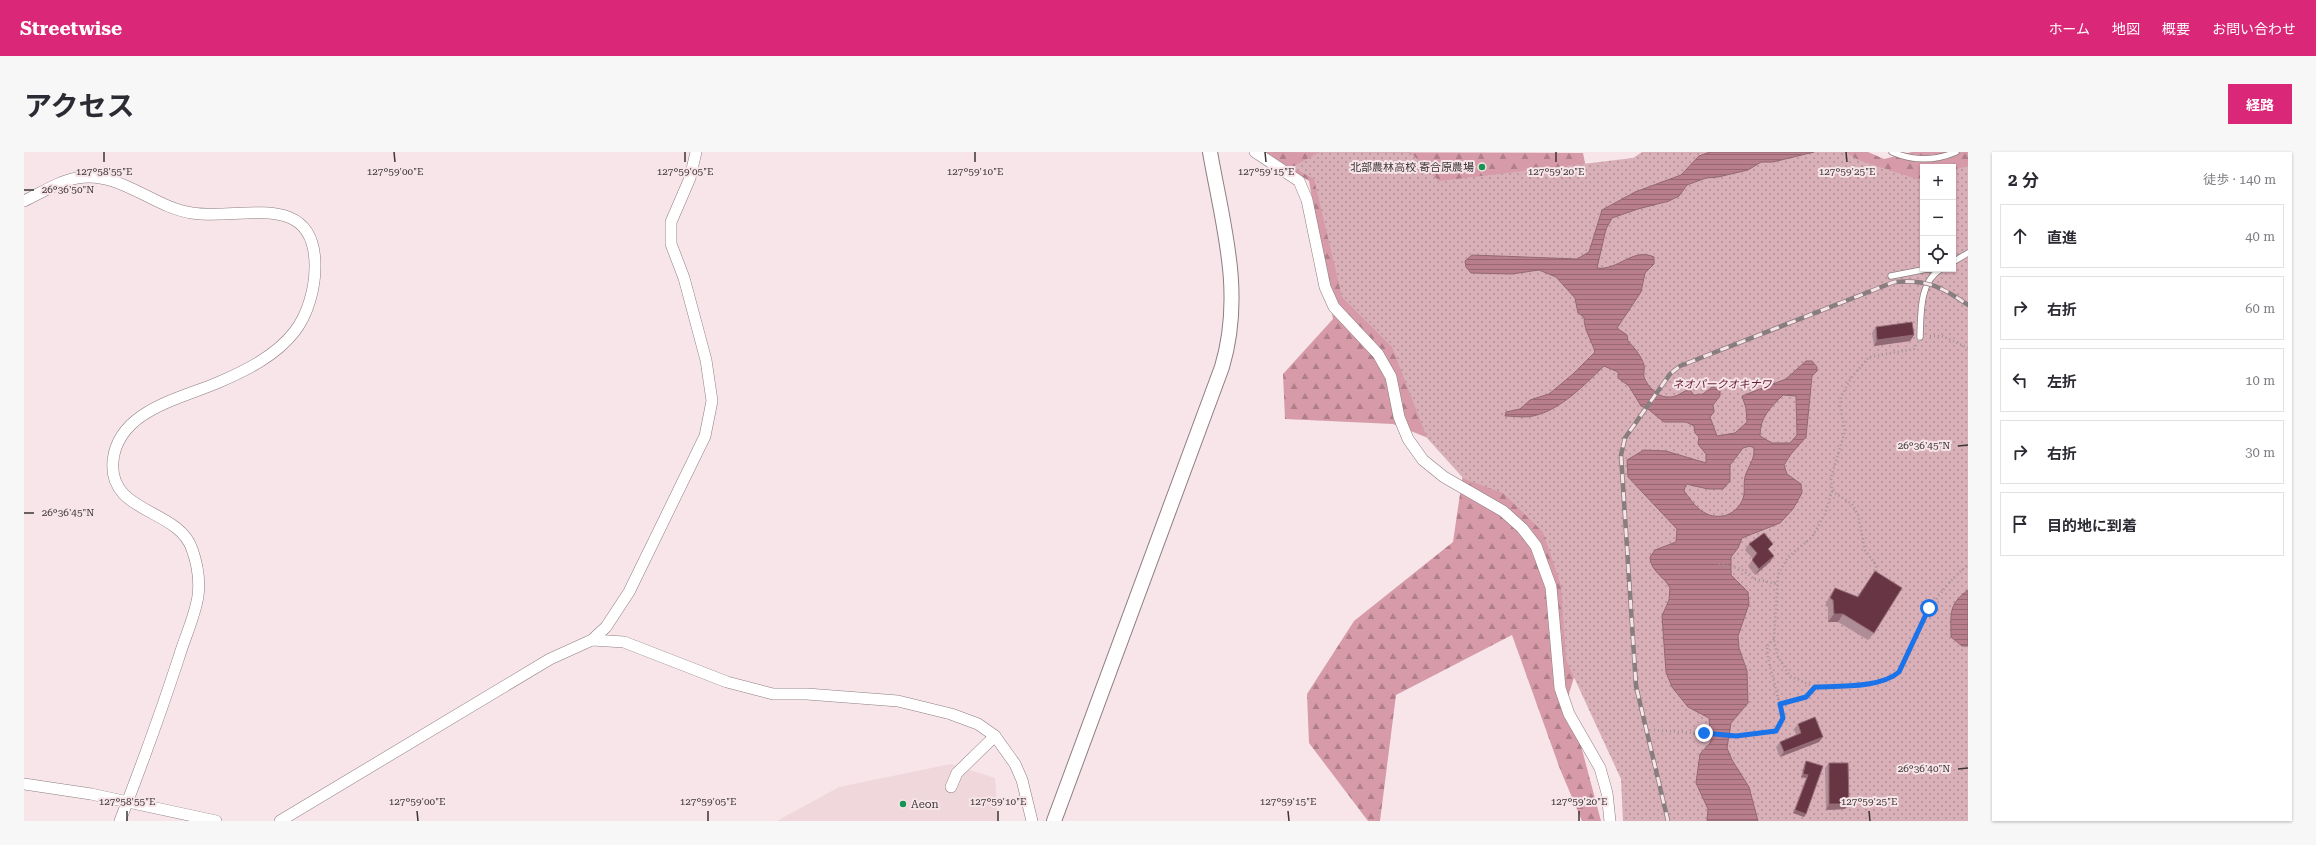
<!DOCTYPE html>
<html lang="ja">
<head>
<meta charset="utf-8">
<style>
	:root { --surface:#fff; --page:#f7f7f7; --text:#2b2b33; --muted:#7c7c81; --line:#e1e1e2; --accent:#db2777 }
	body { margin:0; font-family:"Roboto Serif","Noto Sans JP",serif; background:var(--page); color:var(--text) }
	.controls { position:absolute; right:12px; top:12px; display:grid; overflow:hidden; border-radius:0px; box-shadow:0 1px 3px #0004 }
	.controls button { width:36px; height:36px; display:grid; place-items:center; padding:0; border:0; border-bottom:1px solid var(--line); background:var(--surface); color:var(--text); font:20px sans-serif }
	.stop { position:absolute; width:12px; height:12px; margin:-9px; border:3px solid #1a73e8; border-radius:50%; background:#fff }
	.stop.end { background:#1a73e8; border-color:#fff; box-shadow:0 1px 4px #0008 }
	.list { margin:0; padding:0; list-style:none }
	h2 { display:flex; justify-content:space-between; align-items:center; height:52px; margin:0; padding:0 16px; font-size:17px }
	h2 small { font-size:13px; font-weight:400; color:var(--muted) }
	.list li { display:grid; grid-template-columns:26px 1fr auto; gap:12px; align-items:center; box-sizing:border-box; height:64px; margin:0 8px 8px; padding:0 8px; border:1px solid var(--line); border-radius:0px }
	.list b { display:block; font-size:15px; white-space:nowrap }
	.list em { font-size:13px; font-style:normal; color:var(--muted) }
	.icon { flex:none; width:22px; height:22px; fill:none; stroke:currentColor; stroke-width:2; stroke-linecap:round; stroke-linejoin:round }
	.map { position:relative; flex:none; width:1944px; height:669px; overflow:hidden; border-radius:0px }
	header { display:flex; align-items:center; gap:24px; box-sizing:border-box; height:56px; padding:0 20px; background:var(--accent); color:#fff }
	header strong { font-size:19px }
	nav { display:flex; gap:22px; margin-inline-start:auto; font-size:14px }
	.intro { display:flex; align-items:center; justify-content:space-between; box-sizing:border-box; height:96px; padding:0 24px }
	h1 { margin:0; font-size:28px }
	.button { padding:10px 18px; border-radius:0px; background:var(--accent); color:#fff; font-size:14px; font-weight:700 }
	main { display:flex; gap:24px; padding:0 24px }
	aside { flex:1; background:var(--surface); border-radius:0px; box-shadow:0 1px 3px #0004 }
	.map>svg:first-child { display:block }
	.built { fill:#f0d7dc }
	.forest { fill:url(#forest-firs) }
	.park { fill:url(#park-dots) }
	.water { fill:url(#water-rules); stroke:#926872; fill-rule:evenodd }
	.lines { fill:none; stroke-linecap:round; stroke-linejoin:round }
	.service-casing { stroke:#8e7e81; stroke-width:7 }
	.minor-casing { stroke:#8e7e81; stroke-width:12 }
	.tertiary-casing { stroke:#8e7e81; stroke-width:16 }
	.path { stroke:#9f9395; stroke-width:2.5; stroke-dasharray:1 3; stroke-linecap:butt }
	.service { stroke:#fff; stroke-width:5.5 }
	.minor { stroke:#fff; stroke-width:11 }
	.tertiary { stroke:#fff; stroke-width:14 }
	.rail-casing { stroke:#887d7f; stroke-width:4.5 }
	.rail { stroke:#f7e5e9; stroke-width:3; stroke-dasharray:9; stroke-linecap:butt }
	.wall { fill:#af8d96 }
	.shaded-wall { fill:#926a75 }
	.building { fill:#673543; stroke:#926a75 }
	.route { stroke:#1a73e8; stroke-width:5 }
	.ticks { fill:none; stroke:#3b3536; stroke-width:1.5 }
	.poi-dot { fill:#159552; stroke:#f7e5e9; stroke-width:1.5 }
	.labels { text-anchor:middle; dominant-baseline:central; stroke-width:4; stroke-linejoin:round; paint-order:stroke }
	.poi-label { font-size:11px; fill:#3b3536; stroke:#f7e5e9; text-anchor:end }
	.park-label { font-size:11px; font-style:italic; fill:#641d35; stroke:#f7e5e9 }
	.ticks-label { font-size:10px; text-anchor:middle; fill:#3b3536; stroke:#f7e5e9; stroke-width:4; stroke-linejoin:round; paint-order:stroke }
</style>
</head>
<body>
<header>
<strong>Streetwise</strong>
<nav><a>ホーム</a><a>地図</a><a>概要</a><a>お問い合わせ</a></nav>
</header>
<div class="intro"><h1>アクセス</h1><a class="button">経路</a></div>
<main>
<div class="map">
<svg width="1944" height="669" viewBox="0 0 1944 669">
	<defs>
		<pattern id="forest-firs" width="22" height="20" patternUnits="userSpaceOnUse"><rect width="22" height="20" fill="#d69aa8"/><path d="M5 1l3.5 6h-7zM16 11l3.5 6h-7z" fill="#af7e8a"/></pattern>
		<pattern id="park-dots" width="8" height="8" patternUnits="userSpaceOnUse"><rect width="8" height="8" fill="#d9afb8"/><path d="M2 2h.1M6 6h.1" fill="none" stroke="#b18f96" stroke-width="1.8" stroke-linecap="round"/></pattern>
		<pattern id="water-rules" width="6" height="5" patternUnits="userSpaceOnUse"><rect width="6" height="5" fill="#b87e8c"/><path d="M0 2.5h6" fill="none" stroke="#976873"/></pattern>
	</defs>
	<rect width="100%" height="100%" fill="#f7e5e9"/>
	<polygon class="built" points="927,612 971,626 974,669 753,669 815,635"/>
	<polygon class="forest" points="1239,0 1559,1 1570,55 1650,0 1844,0 1860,7 1888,0 1944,0 1944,93 1929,102 1929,15 1899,15 1899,114 1870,117 1929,117 1941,109 1577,437 1544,545 1577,669 1558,669 1536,617 1488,483 1372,543 1356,669 1344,669 1285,591 1283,542 1330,469 1429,390 1442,301 1369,272 1261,267 1259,222 1309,167 1285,29"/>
	<polygon class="park" points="1296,0 1386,0 1415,29 1609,6 1618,0 1822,0 1834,8 1893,27 1899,25 1899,117 1929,117 1929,18 1944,14 1944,669 1599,669 1597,627 1542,508 1537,434 1519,380 1479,341 1440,327 1403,286 1368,195 1318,145 1290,27 1268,15"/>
	<g class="water">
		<path d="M1686 0H1790L1749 10H1737L1724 18 1694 25 1682 26 1663 33 1655 44 1645 49 1614 57 1588 66 1582 77 1573 116C1594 119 1609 95 1630 105V112L1621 121 1617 140 1593 176 1603 183 1604 189C1610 196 1617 203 1620 213 1621 217 1619 221 1620 225 1623 234 1634 245 1643 245 1654 246 1657 239 1666 238L1670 243 1679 242 1688 235 1696 237V244L1689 253 1690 260 1686 265 1693 284 1711 281 1723 270 1722 256 1718 244 1762 227 1782 209H1788L1793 215V219L1788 224 1782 285 1767 302 1760 313 1763 322 1777 332 1778 341 1769 357 1756 371 1718 386 1714 396 1707 405V423L1724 440 1725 452 1714 484 1715 496 1723 519 1724 551 1707 571 1703 596 1708 608 1725 635 1734 669H1683L1684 657 1672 631 1676 602 1687 590 1685 566 1664 555 1648 535 1642 520 1638 464 1645 448 1646 436C1641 425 1626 419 1626 405L1631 398 1652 390 1653 377 1604 325 1603 308 1620 298 1642 299 1682 311V302L1674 292 1675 285 1671 281 1670 274 1662 270H1640L1624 257 1617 254 1605 234 1594 226V220L1580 214C1560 233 1537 258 1509 264 1500 266 1490 264 1481 264L1482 260 1496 257 1506 248 1525 242 1549 222 1571 200C1567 187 1560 178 1560 165L1554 161 1551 146 1532 125 1515 118 1488 122 1447 121 1442 115 1441 109 1448 103 1553 107 1565 100 1578 58 1611 40 1657 23 1675 4ZM1759 243 1772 244 1773 283 1766 291H1748L1736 284C1736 265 1746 256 1759 243ZM1726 294 1730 296C1731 308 1724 314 1721 325 1719 333 1722 341 1718 349 1709 367 1688 369 1674 356 1669 352 1665 345 1660 339L1662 332 1684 337H1699L1706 329V313L1719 296Z"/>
		<path d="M1944 438V494H1938L1927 485C1927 461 1924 453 1944 438Z"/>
	</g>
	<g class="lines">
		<g class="service-casing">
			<g id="service">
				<path d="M1868 0C1889 9 1911 9 1932 0"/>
				<polyline points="1929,110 1944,101"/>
				<polyline points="1867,124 1903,117 1915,118"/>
				<path d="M1896 185C1897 162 1895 130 1917 117"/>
			</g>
		</g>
		<g class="minor-casing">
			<g id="minor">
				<polyline points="1231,0 1275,29 1283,48 1301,135 1310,155 1354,202 1367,225 1375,265 1384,287 1399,308 1420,325 1479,359 1498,376 1512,394 1527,435 1536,536 1545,562 1576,616 1583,641 1586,669"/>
				<path d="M0 49C17 41 35 29 53 26 95 18 128 55 168 61 215 69 292 36 291 115 291 136 284 162 271 179 252 204 221 219 193 231 155 247 94 259 89 309 84 362 154 356 168 397 173 411 176 429 174 444 171 464 161 485 155 505 137 560 117 615 96 669"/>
				<polyline points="568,488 600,490 703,530 749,542 783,542 874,549 927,562 954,572 971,584 991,612 998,628 1008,669"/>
				<polyline points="0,632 67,642 192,669"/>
				<polyline points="927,635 933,621 971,584"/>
				<polyline points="256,669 526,507 568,488 582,475 605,440 681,284 688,249 682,208 660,126 647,92 647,70 666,26 672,0"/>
			</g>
		</g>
		<g class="tertiary-casing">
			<path id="tertiary" d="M1030 669 1198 215C1220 141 1199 74 1186 0"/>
		</g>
		<g class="path">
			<polyline points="1906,184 1918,184 1944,196"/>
			<path d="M1892 193 1890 197 1845 205 1827 226 1817 245 1816 254 1821 279 1807 326 1808 339 1801 362 1788 385 1764 405 1754 423 1750 487 1753 503 1766 524 1791 535 1825 534 1867 527 1875 520C1892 480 1909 441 1944 413"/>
			<polyline points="1808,339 1828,352 1834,363 1841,398 1852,413 1853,422"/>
			<polyline points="1695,412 1717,417 1730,427 1754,432"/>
			<polyline points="1756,552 1782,545 1791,535"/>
			<polyline points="1630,578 1712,584 1752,579 1759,566 1744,506 1743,494 1750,487"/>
		</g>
		<use href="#service" class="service"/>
		<use href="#minor" class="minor"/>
		<use href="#tertiary" class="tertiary"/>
		<g class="rail-casing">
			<path id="rail" d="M1644 669 1612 534 1597 303 1601 286 1646 222 1656 214 1870 130C1903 127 1918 135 1944 153"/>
		</g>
		<use href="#rail" class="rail"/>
	</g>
	<g class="wall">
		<polygon points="1852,175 1890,183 1886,189 1850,194 1848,181"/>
		<polygon points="1725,392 1745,398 1750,404 1746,410 1731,423 1724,414 1729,407 1721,398"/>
		<polygon points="1851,419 1850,481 1844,488 1814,470 1804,470 1804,455 1801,454 1806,443 1811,436 1833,445"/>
		<polygon points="1774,572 1795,590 1756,605 1752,595 1756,590 1772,583 1770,577"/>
		<polygon points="1782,609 1799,614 1782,662 1780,665 1769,661 1782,626 1777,625 1780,612"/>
		<polygon points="1805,611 1825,652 1821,657 1802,658 1801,616"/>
	</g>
	<g class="shaded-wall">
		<polygon points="1890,183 1886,189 1850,194 1853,188"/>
		<polygon points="1750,404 1746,410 1731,423 1735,417"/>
		<polygon points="1810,462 1819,462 1814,470 1804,470"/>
		<polygon points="1799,585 1795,590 1756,605 1760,600"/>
		<polygon points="1779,622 1784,623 1782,626 1777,625"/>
		<polygon points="1805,652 1825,652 1821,657 1802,658"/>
		<polygon points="1771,658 1782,662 1780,665 1769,661"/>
	</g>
	<g class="building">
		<polygon points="1888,170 1890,183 1853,188 1852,175"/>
		<polygon points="1740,381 1749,392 1744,397 1750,404 1735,417 1728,408 1733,401 1725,392"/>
		<polygon points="1851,419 1878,436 1850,481 1819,462 1810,462 1809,448 1806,446 1811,436 1834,445"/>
		<polygon points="1791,565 1799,585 1760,600 1756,590 1777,581 1774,572"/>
		<polygon points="1782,609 1799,614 1782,662 1771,658 1784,623 1779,622"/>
		<polygon points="1805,611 1824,611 1825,652 1805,652"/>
	</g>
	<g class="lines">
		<path class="route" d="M1680 581 1712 584 1752 579 1759 566 1756 552 1782 545 1791 535C1815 534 1857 536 1875 520L1905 456"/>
	</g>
	<path class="ticks" d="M80 0V10M370 0 371 10M661 0V10M951 0V10M1241 0 1242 10M1532 0V10M1822 0 1823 10M0 38H10M1934 294 1944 293M0 361H10M1934 617 1944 616M103 659V669M393 659 394 669M684 659V669M974 659V669M1264 659 1265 669M1555 659V669M1845 659 1846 669"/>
	<g class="poi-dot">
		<circle cx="1458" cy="15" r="4"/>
		<circle cx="879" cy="652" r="4"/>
	</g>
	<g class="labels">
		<g class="poi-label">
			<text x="1450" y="15">北部農林高校 寄合原農場</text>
			<text x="887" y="652" text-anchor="start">Aeon</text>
		</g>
		<g class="park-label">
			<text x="1698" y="232">ネオパークオキナワ</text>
		</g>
	</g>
	<g class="ticks-label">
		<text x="80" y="23">127°58'55"E</text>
		<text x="371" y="23">127°59'00"E</text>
		<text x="661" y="23">127°59'05"E</text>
		<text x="951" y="23">127°59'10"E</text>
		<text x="1242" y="23">127°59'15"E</text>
		<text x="1532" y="23">127°59'20"E</text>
		<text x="1823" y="23">127°59'25"E</text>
		<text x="44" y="41">26°36'50"N</text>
		<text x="1900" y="297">26°36'45"N</text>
		<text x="44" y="364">26°36'45"N</text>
		<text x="1900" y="620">26°36'40"N</text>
		<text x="103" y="653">127°58'55"E</text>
		<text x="393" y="653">127°59'00"E</text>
		<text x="684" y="653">127°59'05"E</text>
		<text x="974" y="653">127°59'10"E</text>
		<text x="1264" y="653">127°59'15"E</text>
		<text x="1555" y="653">127°59'20"E</text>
		<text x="1845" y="653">127°59'25"E</text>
	</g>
</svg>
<div class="controls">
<button>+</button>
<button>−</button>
<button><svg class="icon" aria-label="locate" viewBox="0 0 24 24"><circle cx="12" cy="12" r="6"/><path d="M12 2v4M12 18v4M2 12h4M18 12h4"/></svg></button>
</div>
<div class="stop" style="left:1905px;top:456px"></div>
<div class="stop end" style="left:1680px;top:581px"></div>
</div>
<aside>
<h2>2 分<small>徒歩 · 140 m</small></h2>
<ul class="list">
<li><svg class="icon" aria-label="ahead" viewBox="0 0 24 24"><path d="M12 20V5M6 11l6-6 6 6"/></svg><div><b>直進</b></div><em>40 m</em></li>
<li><svg class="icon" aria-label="right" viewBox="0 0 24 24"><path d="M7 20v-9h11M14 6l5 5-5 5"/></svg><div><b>右折</b></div><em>60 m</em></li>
<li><svg class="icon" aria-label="left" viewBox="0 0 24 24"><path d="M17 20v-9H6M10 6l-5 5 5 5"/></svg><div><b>左折</b></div><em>10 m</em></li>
<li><svg class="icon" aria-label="right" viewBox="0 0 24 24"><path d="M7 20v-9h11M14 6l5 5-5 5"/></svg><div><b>右折</b></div><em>30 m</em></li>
<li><svg class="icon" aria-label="arrive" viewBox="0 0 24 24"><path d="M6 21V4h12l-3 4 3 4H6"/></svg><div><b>目的地に到着</b></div></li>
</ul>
</aside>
</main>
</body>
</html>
